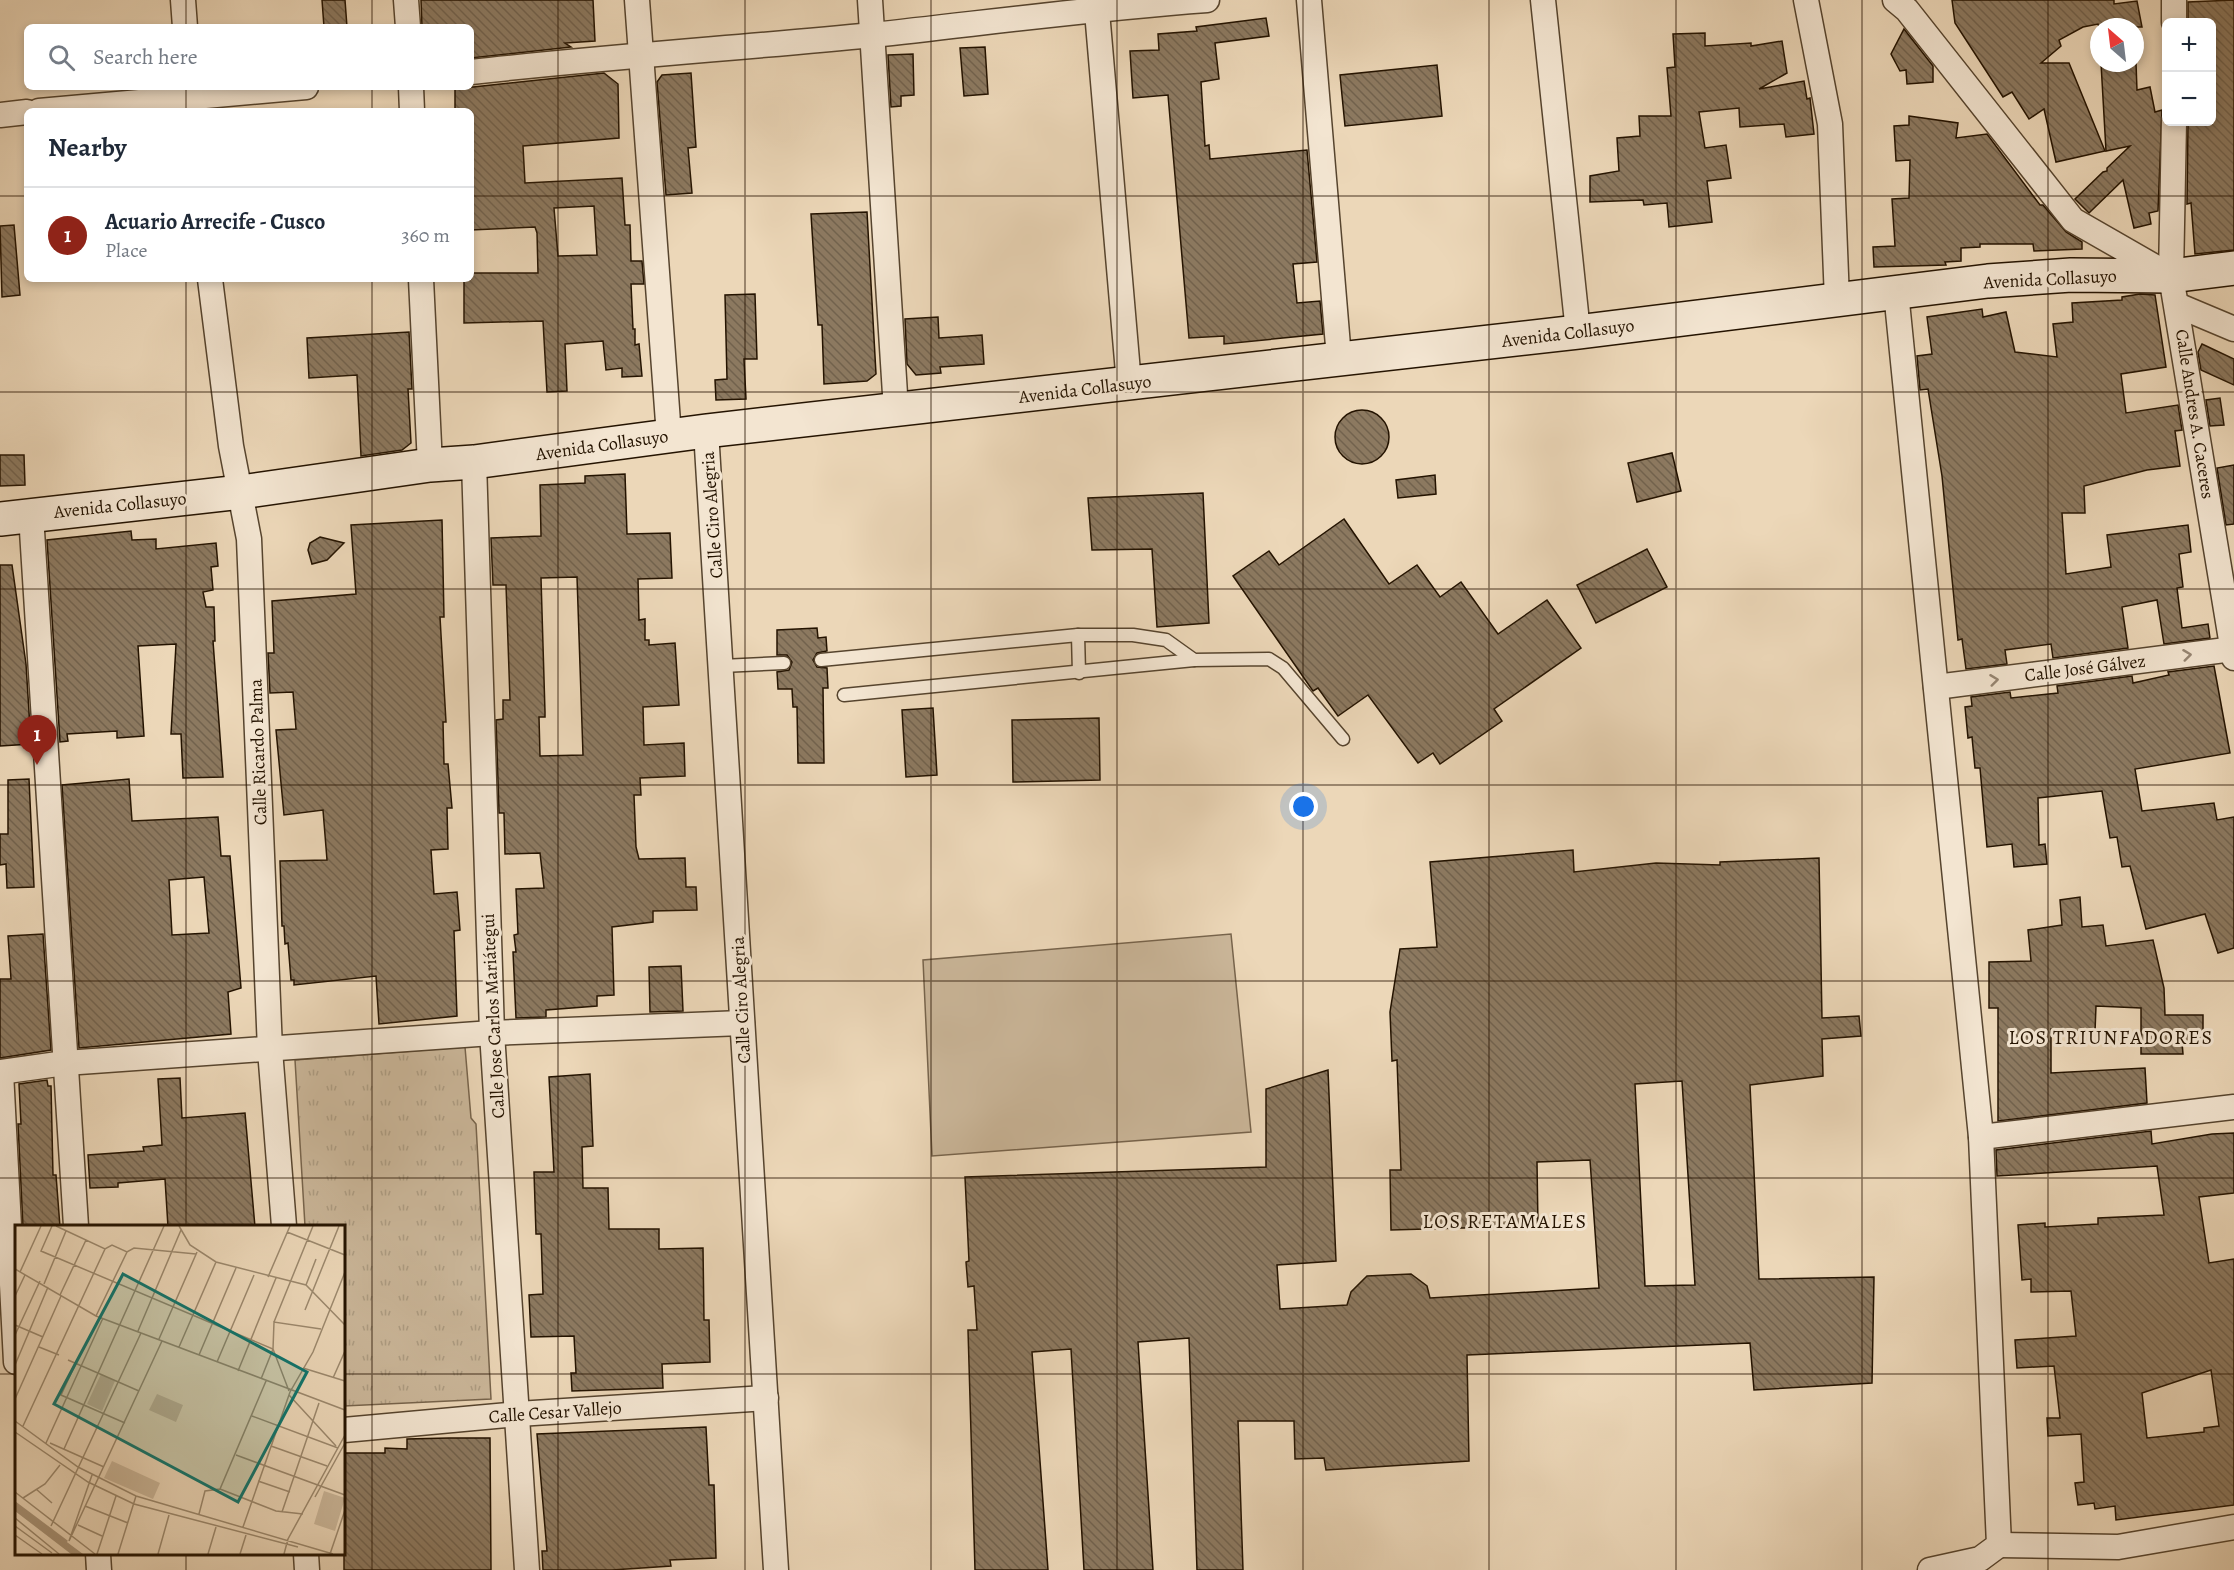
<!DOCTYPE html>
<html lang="en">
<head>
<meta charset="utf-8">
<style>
	:root { --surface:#fff; --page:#f6f6f7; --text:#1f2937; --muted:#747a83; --line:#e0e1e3; --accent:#8f2418 }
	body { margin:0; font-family:Alegreya,serif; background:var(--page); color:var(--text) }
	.controls { position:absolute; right:18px; top:18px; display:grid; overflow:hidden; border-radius:9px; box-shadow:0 3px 9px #0003 }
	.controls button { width:54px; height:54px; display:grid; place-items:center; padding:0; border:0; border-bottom:2px solid var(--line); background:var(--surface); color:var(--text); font:30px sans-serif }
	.compass { position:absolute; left:2090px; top:18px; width:54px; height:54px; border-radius:50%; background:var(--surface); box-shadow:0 3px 9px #0003; rotate:332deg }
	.you { position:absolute; left:1304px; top:807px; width:21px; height:21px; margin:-15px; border:4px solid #fff; border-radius:50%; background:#1a73e8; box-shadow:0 0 0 9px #1a73e833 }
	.badge { display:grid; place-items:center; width:39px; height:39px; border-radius:50%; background:var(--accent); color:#fff; font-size:20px; font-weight:700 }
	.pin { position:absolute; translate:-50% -50px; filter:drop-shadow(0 2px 3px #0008) }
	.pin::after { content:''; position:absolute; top:32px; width:21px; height:18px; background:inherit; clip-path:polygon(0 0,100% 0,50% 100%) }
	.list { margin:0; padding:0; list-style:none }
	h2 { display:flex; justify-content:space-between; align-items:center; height:78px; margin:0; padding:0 24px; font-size:26px }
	h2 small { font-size:20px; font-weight:400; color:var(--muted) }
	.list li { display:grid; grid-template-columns:39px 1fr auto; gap:18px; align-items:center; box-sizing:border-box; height:96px; padding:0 24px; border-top:2px solid var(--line) }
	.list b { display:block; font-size:22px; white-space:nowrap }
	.list p { margin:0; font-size:20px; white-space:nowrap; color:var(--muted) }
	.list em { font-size:20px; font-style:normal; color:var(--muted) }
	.icon { flex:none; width:33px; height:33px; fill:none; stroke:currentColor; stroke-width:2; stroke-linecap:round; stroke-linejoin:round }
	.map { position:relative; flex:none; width:2234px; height:1570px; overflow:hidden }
	.search { position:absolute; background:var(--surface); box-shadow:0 3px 9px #0003; left:24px; top:24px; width:450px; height:66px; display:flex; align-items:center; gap:15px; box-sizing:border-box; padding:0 21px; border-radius:9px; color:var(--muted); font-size:22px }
	.panel { position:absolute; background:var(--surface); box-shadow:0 3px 9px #0003; left:24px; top:108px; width:450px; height:174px; border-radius:9px }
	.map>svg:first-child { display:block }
	.green { fill:#cab699; stroke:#77644c; stroke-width:1.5 }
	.park { fill:url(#park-tufts); stroke:#77644c; stroke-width:1.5 }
	.building { fill:url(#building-back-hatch); stroke:#241300; stroke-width:1.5; fill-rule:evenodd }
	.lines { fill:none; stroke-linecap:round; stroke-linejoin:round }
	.lane-casing { stroke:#56442e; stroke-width:15 }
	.street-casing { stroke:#56442e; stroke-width:27 }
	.secondary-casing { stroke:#241300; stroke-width:36 }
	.lane { stroke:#f3e5d1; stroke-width:12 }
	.street { stroke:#f3e5d1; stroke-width:24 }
	.secondary { stroke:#f3e5d1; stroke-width:33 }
	.oneway { stroke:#968673 }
	.grid { fill:none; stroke:#241300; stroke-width:1.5; stroke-opacity:0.55 }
	.labels { text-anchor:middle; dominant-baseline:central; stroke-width:6; stroke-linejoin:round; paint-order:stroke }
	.street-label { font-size:18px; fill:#241300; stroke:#f3e5d1 }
	.neighbourhood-label { font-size:20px; letter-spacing:1.5px; fill:#241300; stroke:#f3e5d1 }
	.inset-river { fill:none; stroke:#a89479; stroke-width:3 }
	.inset-road { fill:none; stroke:#9c896e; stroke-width:1.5 }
	.view { fill:#0f766e; fill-opacity:0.15; stroke:#0f766e; stroke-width:3 }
	.inset-edge { fill:none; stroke:#241300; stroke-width:3 }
</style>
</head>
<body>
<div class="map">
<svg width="2234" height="1570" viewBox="0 0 2234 1570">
	<defs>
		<pattern id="park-tufts" width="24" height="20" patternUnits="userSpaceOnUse" patternTransform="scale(1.5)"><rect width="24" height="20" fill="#cab699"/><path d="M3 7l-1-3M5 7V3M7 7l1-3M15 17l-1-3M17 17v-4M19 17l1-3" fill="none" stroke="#ad9c82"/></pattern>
		<pattern id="building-back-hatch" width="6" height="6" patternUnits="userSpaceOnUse" patternTransform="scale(1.5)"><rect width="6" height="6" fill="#8c7960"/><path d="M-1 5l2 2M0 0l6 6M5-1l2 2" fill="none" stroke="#72624d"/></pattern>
	</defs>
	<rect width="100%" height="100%" fill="#ecd7b8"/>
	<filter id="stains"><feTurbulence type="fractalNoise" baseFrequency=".00333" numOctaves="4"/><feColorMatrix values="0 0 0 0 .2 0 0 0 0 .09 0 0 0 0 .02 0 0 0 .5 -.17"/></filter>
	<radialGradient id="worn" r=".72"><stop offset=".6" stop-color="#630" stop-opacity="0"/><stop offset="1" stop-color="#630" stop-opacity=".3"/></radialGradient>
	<polygon class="green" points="1231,934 1251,1132 932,1156 923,960"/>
	<polygon class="park" points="465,1047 471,1118 476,1124 491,1399 344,1406 344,1226 305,1226 295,1060"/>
	<g class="building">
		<polygon points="322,0 345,0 347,27 324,27"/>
		<polygon points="421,0 593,0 595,41 565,43 571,47 471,58 471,27 422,27"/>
		<polygon points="1952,0 2114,0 2114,4 2137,1 2142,27 2099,27 2098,24 2083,27 2059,40 2061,46 2041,63 2069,63 2105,151 2056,162 2044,109 2029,119 2012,92 2003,97 1955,23"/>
		<polygon points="2234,0 2234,250 2195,254 2191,203 2187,204 2188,122 2211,122 2211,22 2188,22 2188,2"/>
		<polygon points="1266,18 1269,36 1215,43 1219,79 1201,82 1205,146 1209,145 1210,159 1307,150 1317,262 1293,264 1297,303 1320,301 1323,334 1224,344 1224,336 1189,338 1168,95 1133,98 1130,51 1159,50 1158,34 1197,31 1196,27"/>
		<polygon points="1904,29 1933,66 1933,82 1907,84 1906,70 1900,71 1891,54"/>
		<polygon points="1705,33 1705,46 1751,43 1751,46 1782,41 1787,73 1759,89 1804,81 1807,99 1810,98 1814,134 1786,137 1784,124 1740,127 1739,108 1699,112 1705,148 1726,145 1731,178 1707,181 1712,222 1669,227 1667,203 1644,205 1643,200 1590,202 1590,176 1619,171 1617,138 1640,136 1639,116 1671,116 1667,68 1675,67 1673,34"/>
		<polygon points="985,47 988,94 964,96 960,48"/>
		<polygon points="913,54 914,95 901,96 901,106 891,107 888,55"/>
		<polygon points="2101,63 2136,63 2137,90 2150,87 2155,112 2162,110 2158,211 2149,213 2151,224 2134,228 2123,180 2089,213 2075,199 2103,172 2107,171 2107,168 2130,146 2106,151"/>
		<polygon points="1437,65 1442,116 1345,126 1340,75"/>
		<path d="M604 73 618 84 619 138 523 146 525 183 622 178 625 225H630L631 261H642L644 284H631L633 329H635V345L639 344 642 376 622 377V368L606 370 603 341 565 344 567 391 547 392 543 321 464 323V279H471V273H538L537 233 535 227 471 230V111H455V89ZM594 206 597 255 558 256 554 208Z"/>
		<polygon points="691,73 696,147 688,148 692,193 666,195 657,82 662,75"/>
		<polygon points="1909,116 1958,123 1956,138 1987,134 2040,205 2043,205 2066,232 2082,242 2082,249 2034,251 2033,244 1980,244 1980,247 1961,248 1961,261 1945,262 1946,265 1874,267 1873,247 1895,246 1892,199 1909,198 1910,160 1896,161 1894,126 1909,125"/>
		<polygon points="867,212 876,374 867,381 824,384 822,325 818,325 811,214"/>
		<polygon points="14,225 20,295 2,297 0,226"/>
		<polygon points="755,294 757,359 744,359 746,399 716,400 715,380 727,379 725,295"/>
		<polygon points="2140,294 2155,295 2166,367 2121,374 2126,413 2178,405 2182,430 2175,431 2180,466 2147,470 2084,486 2085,513 2062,513 2066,574 2111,567 2107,535 2188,525 2191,552 2179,554 2183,587 2177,588 2182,628 2208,624 2210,638 2164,644 2157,600 2122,607 2128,648 2053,658 2051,644 2005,650 2007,664 1966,669 1962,639 1958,640 1942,476 1928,389 1920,390 1917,356 1932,354 1927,317 1982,309 1983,317 2006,312 2015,352 2057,357 2053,324 2073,322 2072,303 2122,300 2122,297"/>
		<polygon points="938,317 939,338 982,335 984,364 940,367 941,373 916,375 907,364 905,319"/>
		<polygon points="409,332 412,389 408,389 411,443 402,450 361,456 357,375 309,378 307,338"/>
		<polygon points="2202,344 2234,359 2234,385 2201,370 2198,352"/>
		<polygon points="2220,398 2224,425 2210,426 2206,400"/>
		<circle cx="1362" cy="437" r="27"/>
		<polygon points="1672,453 1681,491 1637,502 1628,463"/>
		<polygon points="0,455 24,455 25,485 0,486"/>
		<polygon points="2234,465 2234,524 2226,525 2217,468"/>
		<path d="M625 474 627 534 670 533 672 578 638 579 639 620 645 619V640H649V645L675 643 679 705 643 707 644 745 684 743 685 776 640 778 641 795H634L636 847 639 859 685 858 686 887H696L697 910 653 911V922L612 927 614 995 597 996V1006L546 1010V1017L516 1018 513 952H516L514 935 518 934 516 889 544 888 540 853 505 854 504 813H499L496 720 503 719V700H510L506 585H493L491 538 541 536 540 485 585 483V476ZM577 577 583 755 540 756 539 717H545V712L541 578Z"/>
		<polygon points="1435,475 1436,494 1398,498 1396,480"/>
		<polygon points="1203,493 1209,623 1157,627 1152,549 1092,550 1088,498"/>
		<polygon points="1344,519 1389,584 1417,565 1440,597 1461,582 1498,634 1547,600 1581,648 1494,709 1502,721 1440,764 1433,753 1418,763 1368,695 1338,716 1318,688 1313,691 1233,576 1269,551 1279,565"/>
		<polygon points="442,520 444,617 440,617 446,722 443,722 444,764 448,764 452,808 447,808 448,849 431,850 434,894 457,892 460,930 454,931 457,1016 379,1024 376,976 294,985 294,980 291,980 288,943 285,944 284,926 282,926 280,861 327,860 323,810 284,815 276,730 296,729 293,692 270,693 268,653 274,653 272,601 356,594 351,525"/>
		<polygon points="131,531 132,540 156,539 156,549 216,543 218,566 211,567 213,590 203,592 206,607 214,607 215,641 213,641 223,777 183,778 181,734 171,734 176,644 138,646 144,736 117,738 117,731 67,734 68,741 60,742 47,540"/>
		<polygon points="320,537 344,543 327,560 312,564 308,550 310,543"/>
		<polygon points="1647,549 1667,587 1596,623 1577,585"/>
		<polygon points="0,565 12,565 26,664 31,744 0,746"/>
		<polygon points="817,628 818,638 826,637 827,651 817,653 813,660 817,667 827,668 828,688 823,688 824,763 798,763 797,707 793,707 792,689 778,689 777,672 789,670 792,662 787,655 777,655 777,630"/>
		<polygon points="2214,666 2230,753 2135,769 2142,811 2214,803 2217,820 2234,817 2234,948 2218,953 2205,914 2146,929 2130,866 2122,867 2117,837 2110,838 2102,791 2038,798 2039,845 2045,844 2047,864 2014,867 2012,844 1987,847 1980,768 1975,768 1972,737 1968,738 1965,707 1972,706 1971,697 2010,692 2011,698 2058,693 2057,686 2132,676 2133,683 2169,675 2168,672"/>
		<polygon points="933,708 937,775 906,777 902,710"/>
		<polygon points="1099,718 1100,780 1013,782 1012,720"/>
		<polygon points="29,779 34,887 7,888 6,864 0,865 0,834 8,834 8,780"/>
		<path d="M129 779 132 821 218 817 221 856H230L241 988 228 992 231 1034 79 1048 62 785ZM204 877 209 933 172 935 169 880Z"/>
		<path d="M1573 850 1574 872 1656 863 1720 865V862L1819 858 1822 1018 1859 1016 1861 1036 1822 1039 1823 1076 1750 1085 1759 1279 1874 1277 1872 1383 1754 1390 1750 1343 1467 1355 1469 1461 1326 1470 1324 1458 1295 1459 1294 1421H1238L1243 1570H1197L1189 1338 1138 1342 1153 1570H1084L1071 1349 1032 1352 1048 1570H975L968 1330H977L974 1286 968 1287 966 1262 969 1261 965 1177 1266 1167V1089L1328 1070 1336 1261 1277 1265 1280 1309 1347 1305 1351 1292 1367 1276 1411 1274 1427 1286 1430 1298 1599 1288 1590 1160 1537 1162 1538 1226 1391 1230 1390 1170H1401L1397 1060 1392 1061 1390 1012 1400 949 1437 947 1430 862ZM1682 1081 1695 1285 1645 1286 1635 1084Z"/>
		<polygon points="2080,897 2082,927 2103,925 2106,946 2153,940 2164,988 2165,1015 2203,1015 2203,1042 2182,1042 2183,1054 2141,1054 2141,1008 2096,1006 2095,1032 2051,1029 2051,1073 2145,1068 2147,1103 1998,1121 1998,1008 1989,1008 1989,962 2031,961 2028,930 2062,925 2060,900"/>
		<polygon points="43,934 51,1050 0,1058 0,979 11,979 8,936"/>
		<polygon points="681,966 683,1011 650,1012 649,967"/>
		<polygon points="590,1074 593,1146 582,1147 583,1188 608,1188 609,1229 659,1229 659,1249 703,1248 704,1320 709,1320 710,1362 662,1364 663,1388 572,1391 571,1373 576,1373 574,1336 531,1337 529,1295 543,1294 541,1234 536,1234 534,1172 554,1172 549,1077"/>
		<polygon points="180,1078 182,1118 245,1113 255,1227 168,1227 165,1179 118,1183 118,1187 90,1188 88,1155 144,1151 143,1147 162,1145 158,1079"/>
		<polygon points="47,1080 48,1086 51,1086 53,1175 56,1175 60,1227 23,1227 18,1124 21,1124 19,1084"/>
		<path d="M2151 1131 2152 1144 2212 1134 2234 1133V1193L2199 1197 2209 1263 2234 1259V1505L2116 1520 2115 1506 2095 1509 2094 1503 2078 1505 2075 1483 2084 1482 2081 1434 2048 1436 2047 1418H2060L2054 1366 2017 1368 2015 1340 2076 1336 2071 1291 2031 1292V1279L2022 1280 2018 1225 2045 1223V1227L2098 1224V1218L2164 1215 2157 1166 1997 1176 1996 1150ZM2211 1370 2219 1426 2204 1428V1432L2147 1438 2142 1393Z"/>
		<polygon points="706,1427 709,1485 714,1485 716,1558 670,1560 671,1566 612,1570 543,1570 542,1551 547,1551 537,1434"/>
		<polygon points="449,1438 490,1438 491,1570 344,1570 344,1453 385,1453 385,1448 407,1449 407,1439"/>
	</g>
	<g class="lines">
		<g class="lane-casing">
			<g id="lane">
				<polyline points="1078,635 1079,673"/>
				<polyline points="821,660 1078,635 1133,635 1166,640 1194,660 1269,659 1283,668 1343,739"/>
				<polyline points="722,666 784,663"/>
				<polyline points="844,695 1194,660"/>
			</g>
		</g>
		<g class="street-casing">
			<g id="street">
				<polyline points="183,0 185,27"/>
				<polyline points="406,0 408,27"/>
				<polyline points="637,0 669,436"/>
				<polyline points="870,0 896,410"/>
				<polyline points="1096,0 1129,384"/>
				<polyline points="1309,0 1339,358"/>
				<polyline points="1543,0 1578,332"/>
				<polyline points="1806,0 1830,124 1837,300"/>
				<polyline points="1895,0 1907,10 2073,220 2169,275"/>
				<polyline points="2174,22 2174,0"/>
				<path d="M471 72C605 57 739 48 873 35 984 23 1095 8 1207 0"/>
				<polyline points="411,87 412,111"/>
				<polyline points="39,111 306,87"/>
				<polyline points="0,115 27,112"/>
				<polyline points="2174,122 2171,276 2234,658"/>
				<polyline points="210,279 231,446 249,539 270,1050 284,1226"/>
				<polyline points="421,279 430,465"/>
				<polyline points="1896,292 1981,1137 1999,1545 1980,1559 1930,1570"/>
				<polyline points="2177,305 2234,329"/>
				<polyline points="706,431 776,1570"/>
				<polyline points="474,462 492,1033 527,1570"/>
				<polyline points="31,515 76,1226"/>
				<polyline points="1936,687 2234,649"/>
				<polyline points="0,1072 65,1063 492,1033 742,1023"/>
				<polyline points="1,1072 16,1362"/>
				<polyline points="1981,1137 2234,1107"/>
				<polyline points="344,1430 518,1414 766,1398"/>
				<polyline points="1999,1545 2118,1547 2234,1527"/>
				<polyline points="98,1554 99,1570"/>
				<polyline points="306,1554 307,1570"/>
			</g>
		</g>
		<g class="secondary-casing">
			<polyline id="secondary" points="0,519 241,492 430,465 474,462 706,431 1578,332 1988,281 2071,275 2171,276 2234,268"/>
		</g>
		<use href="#lane" class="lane"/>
		<use href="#street" class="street"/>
		<use href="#secondary" class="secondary"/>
	</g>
	<defs><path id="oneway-chevron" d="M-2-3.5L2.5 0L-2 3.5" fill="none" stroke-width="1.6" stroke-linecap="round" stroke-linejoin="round" transform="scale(1.5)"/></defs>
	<g class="oneway">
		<use href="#oneway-chevron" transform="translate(2187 655) rotate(-7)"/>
		<use href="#oneway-chevron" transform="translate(1994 680) rotate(-7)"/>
	</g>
	<path class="grid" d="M186 0V27M372 0V27M558 0V1570M745 0V1570M931 0V1570M1117 0V1570M1303 0V1570M1489 0V1570M1676 0V1570M1862 0V1570M2048 0V1570M186 87V111M372 87V111M0 196H27M471 196H2234M186 279V1226M372 279V1570M0 392H2234M0 589H2234M0 785H2234M0 981H2234M0 1178H2234M0 1374H16M344 1374H2234M186 1554V1570"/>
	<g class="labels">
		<g class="street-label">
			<text transform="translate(2050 279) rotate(-3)">Avenida Collasuyo</text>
			<text transform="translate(1568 333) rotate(-7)">Avenida Collasuyo</text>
			<text transform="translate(1085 389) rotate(-7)">Avenida Collasuyo</text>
			<text transform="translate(2195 414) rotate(81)">Calle Andres A. Caceres</text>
			<text transform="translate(602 445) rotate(-8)">Avenida Collasuyo</text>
			<text transform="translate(120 505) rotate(-6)">Avenida Collasuyo</text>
			<text transform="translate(712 515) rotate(-94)">Calle Ciro Alegria</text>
			<text transform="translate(2085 668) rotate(-7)">Calle José Gálvez</text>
			<text transform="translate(258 752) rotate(-92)">Calle Ricardo Palma</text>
			<text transform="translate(741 1000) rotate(-93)">Calle Ciro Alegria</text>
			<text transform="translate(493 1016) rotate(-93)">Calle Jose Carlos Mariátegui</text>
			<text transform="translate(555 1412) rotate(-4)">Calle Cesar Vallejo</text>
		</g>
		<g class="neighbourhood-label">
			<text x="2111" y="1037">LOS TRIUNFADORES</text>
			<text x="1505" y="1221">LOS RETAMALES</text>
		</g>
	</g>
	<g transform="translate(15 1225)">
		<rect width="330" height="330" fill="#ecd7b8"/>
		<path d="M142 169 168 180 161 197 134 185ZM97 236 145 258 138 274 89 253ZM309 266 330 273 320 306 299 299Z" fill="#cab699"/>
		<path d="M86 149 100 156 87 186 72 179Z" fill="#cab699"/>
		<path d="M0 278 33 303 68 329H56L0 286Z" fill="#a89479"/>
		<path class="inset-river" d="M0 278 52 317"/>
		<path class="inset-road" d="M37 1 26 26 258 124 274 166M41 1 90 24 97 20 112 27 119 23 181 29M164 1 175 20 201 37 291 60 330 100M272 7 330 30M0 44 81 91 330 185M5 47 26 1M253 52 275 1M29 59 51 6M291 60 301 34M45 70 71 15M0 71 10 50M290 85 324 1M81 91 112 27M259 97 298 1M0 100 28 112M123 106 166 5M0 110 25 56M144 114 182 27M24 122 44 130M164 122 201 37M184 130 221 43M53 135 124 166M202 137 239 50M61 138 46 170 110 198M0 140 33 62M288 143 330 156M223 146 261 53M318 153 330 126M246 154 258 124 259 97 306 104M274 170 321 221M0 174 46 71M237 191 323 223M0 196 63 242 121 271 318 329M8 201 90 24M0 207 73 257 119 279 283 322M31 218 88 93M35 218 89 242M256 221 312 241M49 224 149 1M221 230 330 270M77 250 54 316 147 116M243 256 275 267M21 264 37 278M205 264 261 286 288 289M0 267 80 329M300 272 330 218M8 273 30 259 45 240M70 281 113 298M267 287 304 178M184 289 190 266 205 264 251 156M0 293 44 329M63 300 87 311M0 301 37 328M36 301 126 108M228 302 275 167 298 127 330 47M0 310 27 329M82 329 101 271M103 329 121 271M143 329 154 290M193 329 201 302M225 329 231 310M269 329 273 314 330 210M315 329 330 285"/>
		<path class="view" d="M108 49 292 147 223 277 39 179Z"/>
		<rect width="330" height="330" class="inset-edge"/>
	</g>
	<rect width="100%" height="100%" filter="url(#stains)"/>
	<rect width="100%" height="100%" fill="url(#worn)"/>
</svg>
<div class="controls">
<button>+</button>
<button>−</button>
</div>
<svg class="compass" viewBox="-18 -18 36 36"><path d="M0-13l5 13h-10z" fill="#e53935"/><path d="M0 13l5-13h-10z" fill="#747a83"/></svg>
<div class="you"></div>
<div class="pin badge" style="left:37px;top:765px">1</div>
<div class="search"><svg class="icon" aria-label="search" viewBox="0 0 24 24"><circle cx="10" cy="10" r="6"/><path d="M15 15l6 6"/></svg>Search here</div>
<section class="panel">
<h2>Nearby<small></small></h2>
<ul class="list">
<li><span class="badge">1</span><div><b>Acuario Arrecife - Cusco</b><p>Place</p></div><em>360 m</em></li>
</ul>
</section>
</div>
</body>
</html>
